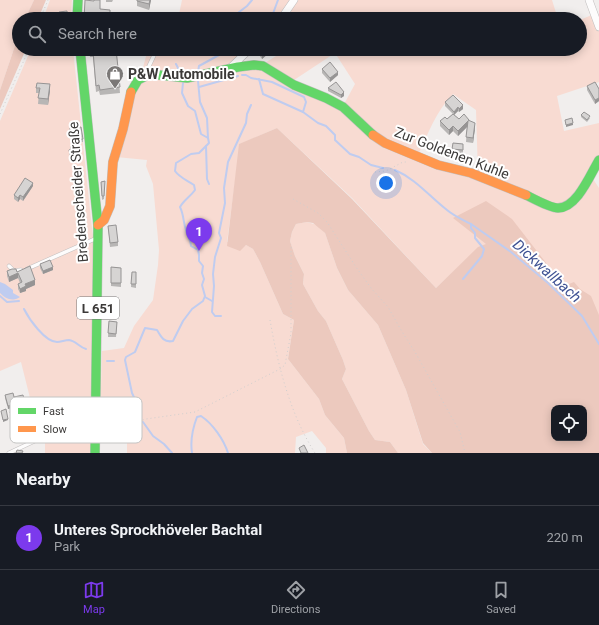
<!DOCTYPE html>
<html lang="en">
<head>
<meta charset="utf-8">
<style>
	:root { --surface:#171b24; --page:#242831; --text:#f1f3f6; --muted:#9ea1a6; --line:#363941; --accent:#7c3aed }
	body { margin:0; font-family:Roboto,sans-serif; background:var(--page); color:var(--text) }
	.controls { position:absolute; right:12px; bottom:12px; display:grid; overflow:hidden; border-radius:8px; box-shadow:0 2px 10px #0003 }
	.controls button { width:36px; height:36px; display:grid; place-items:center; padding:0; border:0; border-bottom:1px solid var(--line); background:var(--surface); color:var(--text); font:20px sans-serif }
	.you { position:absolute; left:386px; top:183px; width:14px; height:14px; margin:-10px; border:3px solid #fff; border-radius:50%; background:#1a73e8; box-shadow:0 0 0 6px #1a73e833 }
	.badge { display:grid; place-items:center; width:26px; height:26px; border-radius:50%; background:var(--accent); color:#fff; font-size:13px; font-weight:700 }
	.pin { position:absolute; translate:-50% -33px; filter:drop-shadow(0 1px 2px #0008) }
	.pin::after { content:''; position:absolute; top:21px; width:14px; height:12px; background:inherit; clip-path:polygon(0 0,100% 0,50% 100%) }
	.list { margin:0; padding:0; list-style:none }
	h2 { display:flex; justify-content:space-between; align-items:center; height:52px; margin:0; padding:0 16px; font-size:17px }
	h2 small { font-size:13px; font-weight:400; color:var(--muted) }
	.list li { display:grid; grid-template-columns:26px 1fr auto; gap:12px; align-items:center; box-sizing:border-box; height:64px; padding:0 16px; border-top:1px solid var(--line) }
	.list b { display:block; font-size:15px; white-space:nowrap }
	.list p { margin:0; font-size:13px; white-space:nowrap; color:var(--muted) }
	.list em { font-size:13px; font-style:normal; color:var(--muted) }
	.icon { flex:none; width:22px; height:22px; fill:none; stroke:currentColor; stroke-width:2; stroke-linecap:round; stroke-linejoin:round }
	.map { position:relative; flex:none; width:599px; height:453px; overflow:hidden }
	.search { position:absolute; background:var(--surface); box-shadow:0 2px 10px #0003; left:12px; right:12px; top:12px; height:44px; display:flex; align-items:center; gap:10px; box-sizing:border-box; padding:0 14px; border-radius:22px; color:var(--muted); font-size:15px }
	.sheet { height:116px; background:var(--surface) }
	nav { display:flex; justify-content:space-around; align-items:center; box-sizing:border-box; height:56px; border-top:1px solid var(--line); background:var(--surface); font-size:11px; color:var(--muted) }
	nav a { display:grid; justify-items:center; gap:2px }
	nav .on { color:var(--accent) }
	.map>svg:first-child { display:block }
	.green { fill:#f8dbd2 }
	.forest { fill:#ecc9be; fill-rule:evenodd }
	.water { fill:#bfccf0 }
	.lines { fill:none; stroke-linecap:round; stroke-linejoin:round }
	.stream { stroke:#bfccf0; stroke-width:2 }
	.lane-casing { stroke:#c2bfbf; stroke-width:4.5 }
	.street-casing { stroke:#c2bfbf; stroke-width:8 }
	.fast-casing { stroke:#c2bfbf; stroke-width:10 }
	.slow-casing { stroke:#c2bfbf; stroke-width:10 }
	.path { stroke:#d0cfcf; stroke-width:1; stroke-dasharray:1 3; stroke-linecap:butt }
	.lane { stroke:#fdfcfc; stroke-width:3.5 }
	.street { stroke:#fdfcfc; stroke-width:7 }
	.fast { stroke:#63d668; stroke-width:9 }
	.slow { stroke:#ff974d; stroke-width:9 }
	.wall { fill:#b8b6b5 }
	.shaded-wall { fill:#969494 }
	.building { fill:#d6d4d3; stroke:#969494 }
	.labels { text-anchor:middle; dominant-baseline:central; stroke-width:4; stroke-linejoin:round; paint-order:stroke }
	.shield { fill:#fff; stroke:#767474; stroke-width:1 }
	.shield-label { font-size:13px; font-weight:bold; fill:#3b3938 }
	.poi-label { font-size:14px; font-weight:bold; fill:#3b3938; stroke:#fff; text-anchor:start }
	.street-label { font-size:14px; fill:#3b3938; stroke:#fff }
	.water-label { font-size:15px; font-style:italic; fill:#3f5293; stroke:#fff }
	.key { fill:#fff; stroke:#c4c4c3; stroke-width:1 }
	.key-label { font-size:11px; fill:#3b3938 }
</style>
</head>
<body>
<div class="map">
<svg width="599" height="453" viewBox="0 0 599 453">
	<rect width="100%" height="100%" fill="#f1eeed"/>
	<g class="green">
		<polygon points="0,0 34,0 25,19 19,19 19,34 0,90"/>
		<polygon points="50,0 72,0 71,19 43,19"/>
		<polygon points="182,0 293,0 280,19 178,19"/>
		<polygon points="295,0 552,0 558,19 282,19"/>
		<path d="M594 14 599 29V82L557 96 564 131 599 123V157L576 196 570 203 565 206 556 207 478 175 476 110 453 94C436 111 428 134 418 155 401 149 381 142 367 130 359 123 353 112 343 106L355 84 335 53 291 82 268 68 279 77 335 104 347 112 368 133 386 143 436 167 466 172 546 207 562 211C577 204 583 189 591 176L599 188V374L563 317 551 312 534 290 523 286 513 273 479 247 436 288 352 198 277 128 240 144 227 242 245 239 241 249 246 245 253 249 260 262 283 314 294 320 288 359 319 399 325 415 344 438 347 453H326V448L312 431 296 437 295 453H127V432L104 430V426L100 425 102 351 124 348 134 326 153 300 158 265 159 250 153 184 146 166 147 160 116 157 130 106 136 94 135 91 139 82 148 49H250L226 68 253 64H263L281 53 279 49H580V20Z"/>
		<polygon points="31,49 73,49 93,238 92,411 45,433 38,427 35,418 21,362 0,371 0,121"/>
		<polygon points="307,222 317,225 325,233 337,268 348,290 378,325 406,390 423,444 432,453 398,453 390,442 375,440 369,431 342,379 346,369 343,360 326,321 318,311 303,284 304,274 295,256 290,241 292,232 296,224"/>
		<polygon points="91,418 91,453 45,453 45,437 78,422"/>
	</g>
	<g class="forest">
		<polygon points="34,0 46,0 38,19 25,19"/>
		<polygon points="19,34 19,49 26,49 0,109 0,90"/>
		<path d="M277 128 352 199 436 288 478 247 486 244 453 218 486 201 512 219 564 286 574 282 580 289 591 296 599 315V453H432L423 443 406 390 378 325 348 290 337 268 325 233 313 223 307 222 296 224 292 232 290 241 295 256 304 274 303 284 318 311 326 321 343 360 346 369 342 379 369 431 375 440 390 442 398 453H347L344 438 325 415 319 399 288 359 294 320 283 314 260 262 253 249 246 245 240 251 227 246 239 144ZM554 408H584V438H554Z"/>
	</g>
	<path class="water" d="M0 282 5 284 13 290V293L20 297C12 302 6 299 0 293Z"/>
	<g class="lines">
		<g class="stream">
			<polyline points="230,19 247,6 252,0"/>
			<polyline points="271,19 278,0"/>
			<polyline points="176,64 181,74"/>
			<polyline points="198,72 199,66 230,49"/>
			<polyline points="242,75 246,75 251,78 272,82 304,97 306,102 303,112 318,123 326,126 335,135 335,140 350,154 359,157 371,165 383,168"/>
			<polyline points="259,79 263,94 303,112"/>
			<polyline points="183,83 182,93 188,106 195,111 201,134 208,138"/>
			<polyline points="199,87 238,76"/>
			<polyline points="206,146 207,179 209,184"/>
			<path d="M395 170C416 179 430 197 447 210 454 216 463 220 471 224V228L475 233V238L484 249 482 256 463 279"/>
			<polyline points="471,224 511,252 548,283 582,316 599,344"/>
			<polyline points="0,296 7,302 19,301"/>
			<polyline points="205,297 212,301"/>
			<path d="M24 309C29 319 45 342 57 342 61 342 65 340 69 340 76 341 79 347 86 349"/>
			<polyline points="221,316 215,316 212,312 214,286 213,274 215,257 221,238 219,233 225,203 224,188 228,162 246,123 247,114 251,105"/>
			<polyline points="107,361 114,361"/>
			<path d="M141 417 139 408 132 393 125 360 126 357 135 352 145 328 157 330C161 337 164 343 173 341L183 321 192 309 203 301 205 296 202 285 204 279 202 273 203 266 199 261V255L198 250 191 246C191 240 187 236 186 230 183 222 184 215 180 207 184 200 190 197 195 190L194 185C187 180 180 178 175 171L176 163 191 154 199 153 209 143 208 138 207 118 200 102 198 81"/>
			<polyline points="143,422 153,436 164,444 172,453"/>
			<path d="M192 453C190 440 192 430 197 417L201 416C213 424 224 440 228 453"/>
		</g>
		<g class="lane-casing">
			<g id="lane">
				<polyline points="164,19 164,18"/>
				<polyline points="147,74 149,66 157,49"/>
				<polyline points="9,266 14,271 21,270"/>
				<polyline points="27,269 97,238"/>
				<path d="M11 411 16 410 20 411C29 425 23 432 42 437"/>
				<polyline points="9,453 77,421 94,414"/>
			</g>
		</g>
		<g class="street-casing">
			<g id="street">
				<polyline points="589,0 599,27"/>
				<polyline points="281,19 294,0"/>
				<polyline points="230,68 250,49"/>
			</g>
		</g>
		<g class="fast-casing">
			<g id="fast">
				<polyline points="77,19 78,0"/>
				<polyline points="80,49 98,225 95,453"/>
				<polyline points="131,92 138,80 150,74 187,78 238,67 254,65 263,66 294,85 326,98 343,107 373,135"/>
				<path d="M526 195C534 199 550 208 558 208 577 208 590 175 599 160"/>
			</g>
		</g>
		<g class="slow-casing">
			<g id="slow">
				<polyline points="373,135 385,143 438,165 471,173 526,195"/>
				<polyline points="98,225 104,220 110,206 113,162 123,129 131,92"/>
			</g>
		</g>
		<g class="path">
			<polyline points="122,17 131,19"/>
			<polyline points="40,19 48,0"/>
			<polyline points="0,114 29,49"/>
			<polyline points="375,172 386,171 403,162 407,162"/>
			<polyline points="293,199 318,213 327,222 356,267 371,288 388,307 401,330 415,352 460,432 465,453"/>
			<path d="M270 320C278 366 290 414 315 453"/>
			<polyline points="104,421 106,426 113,429 146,419 195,412 280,369 285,365 291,333 291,244"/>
		</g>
		<use href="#lane" class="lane"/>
		<use href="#street" class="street"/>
		<use href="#fast" class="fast"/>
		<use href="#slow" class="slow"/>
	</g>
	<g class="wall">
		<polygon points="106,0 113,0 112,2 106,2"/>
		<polygon points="137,0 151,0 149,10 137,6"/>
		<polygon points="89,49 116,49 120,93 100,95 99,91 96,92 93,57 90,57"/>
		<polygon points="255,49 269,49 269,53 262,59"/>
		<polygon points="322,69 338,75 330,82 322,73"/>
		<polygon points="587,86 599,89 599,101 595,104 587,90"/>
		<polygon points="36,88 50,90 48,105 38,104 39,93 36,93"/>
		<polygon points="328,88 344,96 341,98 328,91"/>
		<polygon points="445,102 463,109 459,112 458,111 454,115 459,119 469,121 475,128 473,143 466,142 467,127 458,136 453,131 449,135 440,126 440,121 447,119 453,114 445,106"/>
		<polygon points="581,115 590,118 587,122 581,117"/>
		<polygon points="70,128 83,139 83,142 75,143 74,138 70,138"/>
		<polygon points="453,143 463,144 463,154 452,153"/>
		<polygon points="71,146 79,153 79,157 70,158 69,150 71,149"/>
		<polygon points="105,181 104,199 102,200 101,182"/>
		<polygon points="33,186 23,201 20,199 18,202 14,199 14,195"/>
		<polygon points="108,226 118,242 118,246 110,247"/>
		<polygon points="40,264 53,270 43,274 40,268"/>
		<polygon points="111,267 121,268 121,287 111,286"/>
		<polygon points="7,271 17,272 35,285 26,289 26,291 20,293 18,289 18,284 20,283 18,278 9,282 7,276"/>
		<polygon points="132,272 136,272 136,288 131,287"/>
		<polygon points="109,321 117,322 116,337 108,337"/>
		<polygon points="5,395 14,397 25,407 21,408 20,406 8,409 5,398"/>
	</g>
	<g class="shaded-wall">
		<polygon points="150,0 151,0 149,10 149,4"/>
		<polygon points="269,49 269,53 262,59 262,55"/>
		<polygon points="338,72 338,75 330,82 330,78"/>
		<polygon points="50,84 50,90 48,105 48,99"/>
		<polygon points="344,92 344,96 341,98 341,95"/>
		<polygon points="599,98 599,101 595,104 595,100"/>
		<polygon points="463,105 463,109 459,112 459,109"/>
		<polygon points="458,107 458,111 454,115 454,112"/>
		<polygon points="468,121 468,126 458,136 458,131"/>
		<polygon points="475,123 475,128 473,143 473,138"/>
		<polygon points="573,123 573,125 566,127 566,125"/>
		<polygon points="453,126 453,131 449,135 449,130"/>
		<polygon points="33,183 33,186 23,201 23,197"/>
		<polygon points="20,195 20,199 18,202 18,198"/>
		<polygon points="53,267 53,270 43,274 43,271"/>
		<polygon points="18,273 18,278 9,282 9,277"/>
		<polygon points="35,280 35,285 26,289 26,291 20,293 20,289 25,284"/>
		<polygon points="20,403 20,406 8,409 8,406"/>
		<polygon points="25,403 25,407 21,408 21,404"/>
		<polygon points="8,419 8,420 3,422 3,420"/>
	</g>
	<g class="building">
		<polygon points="85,0 94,1 94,0 100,0 100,9 110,10 110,13 122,13 122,19 84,19"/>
		<polygon points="137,0 150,0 149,4 137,1"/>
		<polygon points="67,11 68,19 59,19 59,12"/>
		<polygon points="90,49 116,49 120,87 100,90 99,85 96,86 93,51 90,51"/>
		<polygon points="257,49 269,49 262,55"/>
		<polygon points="330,62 338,72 330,78 322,69"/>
		<polygon points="336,82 344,92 341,95 328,88"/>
		<polygon points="595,82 599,89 599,98 595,100 587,86"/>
		<polygon points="37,83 50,84 48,99 38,98 40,88 36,88"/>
		<polygon points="453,95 463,105 459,109 458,107 454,112 445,102"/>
		<polygon points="584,112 590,116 587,120 581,115"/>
		<polygon points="453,114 459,119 464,114 469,120 468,120 475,123 473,138 466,137 468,121 458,131 453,126 449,130 440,121 445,117 447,119"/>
		<polygon points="572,118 573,123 566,125 565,120"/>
		<polygon points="81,127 83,139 75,140 74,134 70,135 70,128"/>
		<polygon points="453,143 463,144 463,150 452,149"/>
		<polygon points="77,145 79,153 70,155 69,150 71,149 71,146"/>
		<polygon points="25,178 33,183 23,197 20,195 18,198 14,195"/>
		<polygon points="105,181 104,196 102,196 101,182"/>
		<polygon points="116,225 118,242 110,243 108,226"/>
		<polygon points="50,260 53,267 43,271 40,264"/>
		<polygon points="30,266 35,280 25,284 26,286 20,289 18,284 22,282 18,273 9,277 7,271 12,269 16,269 17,272"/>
		<polygon points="111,267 121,268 121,283 111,283"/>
		<polygon points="132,272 136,272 136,284 131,284"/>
		<polygon points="109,321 117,322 116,334 108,333"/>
		<polygon points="13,393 14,397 23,395 25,403 21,404 20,403 8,406 5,395"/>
		<polygon points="6,409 8,419 3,420 1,411"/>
		<polygon points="304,445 308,453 301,453 299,448"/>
		<polygon points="17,450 23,451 22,453 16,453"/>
	</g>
	<defs>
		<g id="shop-pin" transform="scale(0.9)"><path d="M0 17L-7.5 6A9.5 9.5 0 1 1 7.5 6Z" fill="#7b7877" stroke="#fff"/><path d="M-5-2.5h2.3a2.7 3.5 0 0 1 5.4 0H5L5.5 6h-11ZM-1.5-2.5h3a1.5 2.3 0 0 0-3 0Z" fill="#fff"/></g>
	</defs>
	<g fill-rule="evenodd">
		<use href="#shop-pin" x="115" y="74"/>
	</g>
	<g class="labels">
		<rect class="shield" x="77" y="297" width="42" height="22" rx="3"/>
		<g class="shield-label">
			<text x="98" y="308">L 651</text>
		</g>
		<g class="poi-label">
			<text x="128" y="74">P&amp;W Automobile</text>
		</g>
		<g class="street-label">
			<text transform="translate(452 153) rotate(21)">Zur Goldenen Kuhle</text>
			<text transform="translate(78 192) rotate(-94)">Bredenscheider Straße</text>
		</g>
		<g class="water-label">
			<text transform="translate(547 271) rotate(42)">Dickwallbach</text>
		</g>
	</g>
	<rect x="10" y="397" width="132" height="46" rx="6" class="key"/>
	<rect x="18" y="408" width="18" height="6" fill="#63d668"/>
	<rect x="18" y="426" width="18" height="6" fill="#ff974d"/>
	<g class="key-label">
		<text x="43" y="415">Fast</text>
		<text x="43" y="433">Slow</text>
	</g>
</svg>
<div class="controls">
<button><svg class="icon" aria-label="locate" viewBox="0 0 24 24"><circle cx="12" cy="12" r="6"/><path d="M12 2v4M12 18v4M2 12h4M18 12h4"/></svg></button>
</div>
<div class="you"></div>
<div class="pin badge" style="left:199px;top:251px">1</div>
<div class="search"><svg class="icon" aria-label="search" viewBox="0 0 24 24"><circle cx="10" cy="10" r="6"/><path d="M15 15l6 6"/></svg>Search here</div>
</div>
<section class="sheet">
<h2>Nearby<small></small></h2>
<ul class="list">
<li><span class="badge">1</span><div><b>Unteres Sprockhöveler Bachtal</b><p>Park</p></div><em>220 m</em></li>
</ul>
</section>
<nav>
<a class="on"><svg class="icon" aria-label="map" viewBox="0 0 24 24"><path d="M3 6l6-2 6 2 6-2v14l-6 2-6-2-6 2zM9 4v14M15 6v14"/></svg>Map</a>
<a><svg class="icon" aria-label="directions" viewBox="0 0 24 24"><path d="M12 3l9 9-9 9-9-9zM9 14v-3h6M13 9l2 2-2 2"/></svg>Directions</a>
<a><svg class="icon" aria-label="saved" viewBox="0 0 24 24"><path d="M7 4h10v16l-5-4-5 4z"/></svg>Saved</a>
</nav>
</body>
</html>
